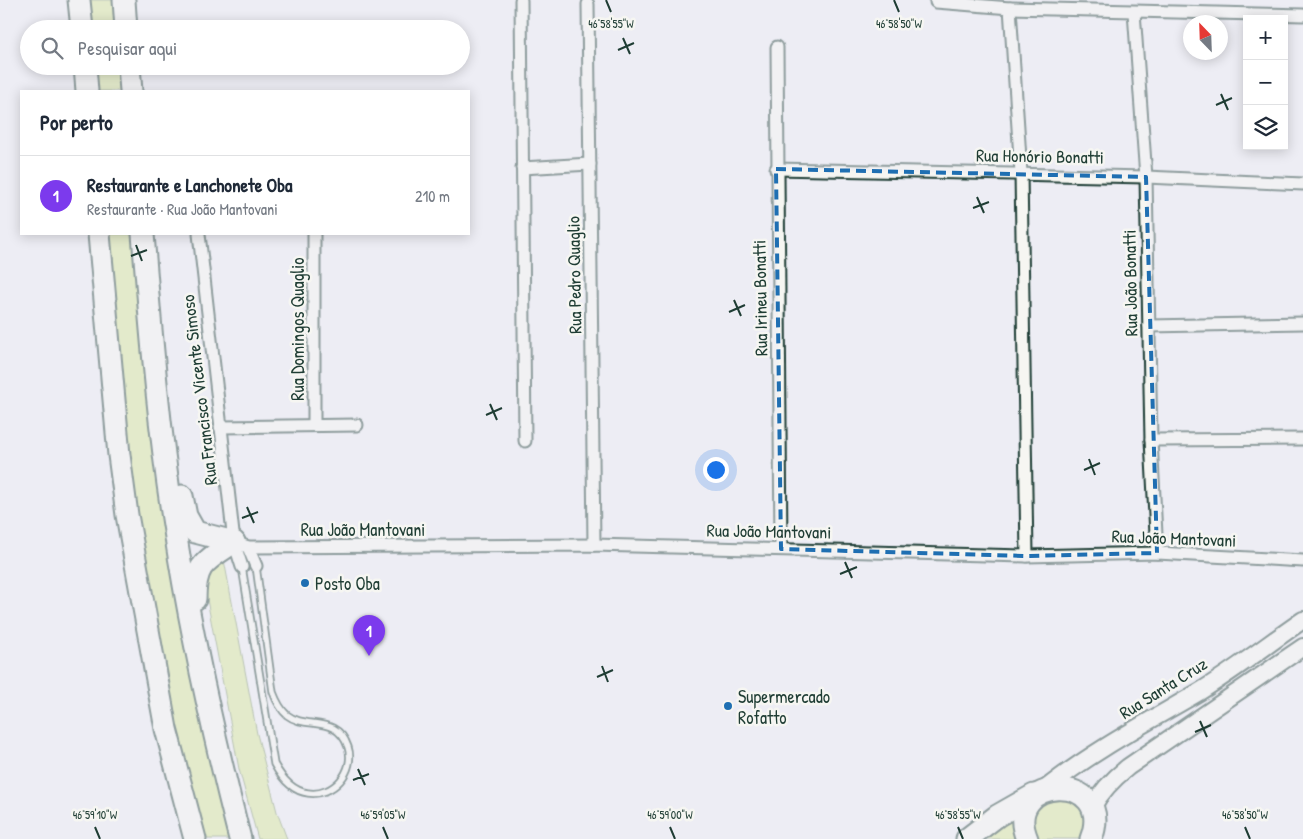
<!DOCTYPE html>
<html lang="pt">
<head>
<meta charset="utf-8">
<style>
	:root { --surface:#fff; --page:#f6f6f7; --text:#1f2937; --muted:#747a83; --line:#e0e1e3; --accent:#7c3aed }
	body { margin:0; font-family:"Patrick Hand",sans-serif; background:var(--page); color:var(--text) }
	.controls { position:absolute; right:15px; top:15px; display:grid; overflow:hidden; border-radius:0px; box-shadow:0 2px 12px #0003 }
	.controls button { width:45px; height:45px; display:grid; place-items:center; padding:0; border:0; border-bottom:1px solid var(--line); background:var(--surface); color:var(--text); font:25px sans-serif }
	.compass { position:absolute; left:1183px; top:15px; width:45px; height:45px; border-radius:50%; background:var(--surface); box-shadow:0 2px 12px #0003; rotate:337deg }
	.you { position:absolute; left:715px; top:469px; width:18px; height:18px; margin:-12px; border:4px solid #fff; border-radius:50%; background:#1a73e8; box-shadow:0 0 0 8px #1a73e833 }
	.badge { display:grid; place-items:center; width:32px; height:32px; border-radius:50%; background:var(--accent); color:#fff; font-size:16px; font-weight:700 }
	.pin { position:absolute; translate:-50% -41px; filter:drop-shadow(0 1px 2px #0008) }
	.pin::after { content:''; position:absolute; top:26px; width:18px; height:15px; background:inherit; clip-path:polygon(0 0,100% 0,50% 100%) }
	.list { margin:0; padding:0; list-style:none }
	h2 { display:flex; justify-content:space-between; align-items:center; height:65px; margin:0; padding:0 20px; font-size:21px }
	h2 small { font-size:16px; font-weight:400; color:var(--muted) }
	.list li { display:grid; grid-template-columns:32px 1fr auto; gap:15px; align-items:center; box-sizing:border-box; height:80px; padding:0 20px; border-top:1px solid var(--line) }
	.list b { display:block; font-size:19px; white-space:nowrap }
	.list p { margin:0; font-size:16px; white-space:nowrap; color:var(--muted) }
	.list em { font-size:16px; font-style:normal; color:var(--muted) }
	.icon { flex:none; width:28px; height:28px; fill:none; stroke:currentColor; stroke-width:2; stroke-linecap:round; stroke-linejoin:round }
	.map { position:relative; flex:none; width:1303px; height:839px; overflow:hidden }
	.search { position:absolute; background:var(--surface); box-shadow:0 2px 12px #0003; left:20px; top:20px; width:450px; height:55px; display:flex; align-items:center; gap:12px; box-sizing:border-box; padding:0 18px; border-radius:28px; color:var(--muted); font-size:19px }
	.panel { position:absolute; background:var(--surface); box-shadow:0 2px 12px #0003; left:20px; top:90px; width:450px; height:145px; border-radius:0px }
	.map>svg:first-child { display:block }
	.grass { fill:#d7e79a; stroke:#7b9267 }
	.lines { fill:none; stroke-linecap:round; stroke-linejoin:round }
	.lane-casing { stroke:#1f3d34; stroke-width:9 }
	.street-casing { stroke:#1f3d34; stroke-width:15 }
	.secondary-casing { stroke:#1f3d34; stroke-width:20 }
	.highway-casing { stroke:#1f3d34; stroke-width:25 }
	.lane { stroke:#f6f6f2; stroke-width:5.5 }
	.street { stroke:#f6f6f2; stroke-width:11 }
	.secondary { stroke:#f6f6f2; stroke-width:16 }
	.highway { stroke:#f6f6f2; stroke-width:21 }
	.marked { fill:none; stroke:#1f6fb2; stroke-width:4; stroke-dasharray:10 6; stroke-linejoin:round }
	.ticks { fill:none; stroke:#1f3d34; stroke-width:2 }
	.poi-dot { fill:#1f6fb2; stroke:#f6f6f2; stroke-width:2 }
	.labels { text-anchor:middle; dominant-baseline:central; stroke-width:5; stroke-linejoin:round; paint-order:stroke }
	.street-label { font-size:18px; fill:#1f3d34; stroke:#f6f6f2 }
	.poi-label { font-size:18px; fill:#1f3d34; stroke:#f6f6f2; text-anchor:start }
	.ticks-label { font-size:12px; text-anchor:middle; fill:#1f3d34; stroke:#f6f6f2; stroke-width:5; stroke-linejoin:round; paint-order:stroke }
</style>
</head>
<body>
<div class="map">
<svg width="1303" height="839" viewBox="0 0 1303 839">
	<rect width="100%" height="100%" fill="#ededf4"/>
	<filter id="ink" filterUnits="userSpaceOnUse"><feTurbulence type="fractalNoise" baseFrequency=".02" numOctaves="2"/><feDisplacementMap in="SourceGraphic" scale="10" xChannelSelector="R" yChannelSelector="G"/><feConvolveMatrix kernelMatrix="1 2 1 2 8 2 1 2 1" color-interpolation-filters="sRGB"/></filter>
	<g filter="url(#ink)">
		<g class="grass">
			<polygon points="87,0 117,0 119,29 89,29"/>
			<polygon points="92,66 122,66 125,91 94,91"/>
			<polygon points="106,234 136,234 231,839 202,839 183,767 133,504"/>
			<polygon points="224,560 257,734 277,812 287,839 258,839 239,769 203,578"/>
			<polygon points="1045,798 1071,798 1085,812 1082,839 1034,839 1032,811"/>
			<polygon points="1014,817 1013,826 1016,839 982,839"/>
		</g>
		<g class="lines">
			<g class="lane-casing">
				<path id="lane" d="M242 567 274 764C281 777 292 791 308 793 333 797 356 771 348 747 337 714 306 730 287 715 280 709 276 700 273 692L256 566"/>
			</g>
			<g class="street-casing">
				<g id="street">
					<polyline points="521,0 525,441"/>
					<polyline points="936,2 1010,8 1021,173 1027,556"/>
					<polyline points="588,4 594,545"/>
					<polyline points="1010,8 1303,15"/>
					<polyline points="1134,12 1146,177 1151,440 1157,553"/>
					<polyline points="777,47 781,549"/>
					<polyline points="522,168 590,164"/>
					<polyline points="776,169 1146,177 1303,184"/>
					<polyline points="199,234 234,542 242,567"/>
					<polyline points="1149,326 1303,323"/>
					<polyline points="314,425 314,234"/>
					<polyline points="220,427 357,425"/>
					<polyline points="1151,440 1303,439"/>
					<polyline points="234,542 248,547 594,545 1027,556 1157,553 1303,561"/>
					<polyline points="248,547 256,566"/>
				</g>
			</g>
			<g class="secondary-casing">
				<g id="secondary">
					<path d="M1044 790C1091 752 1146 723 1199 692 1235 670 1268 644 1303 620"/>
					<path d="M1092 808C1101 791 1113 779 1128 767L1303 647"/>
				</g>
			</g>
			<g class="highway-casing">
				<g id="highway">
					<polyline points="79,0 82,29"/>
					<polyline points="124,0 126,29"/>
					<polyline points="85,66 87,91"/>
					<polyline points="129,66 131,91"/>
					<polyline points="99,234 119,455 127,515 166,729 195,839"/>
					<path d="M143 234C151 333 159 433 175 531 191 635 214 737 240 839"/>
					<polyline points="182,496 186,516 195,532 234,542"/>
					<path d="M195 599C195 562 207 561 234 542"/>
					<polyline points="967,839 997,816 1034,795"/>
					<path d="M1027 839C1000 774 1117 770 1091 839"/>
				</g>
			</g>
			<use href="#lane" class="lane"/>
			<use href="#street" class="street"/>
			<use href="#secondary" class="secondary"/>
			<use href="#highway" class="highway"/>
		</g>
	</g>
	<path d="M0 0H1303V839H0ZM776 169 1146 177 1157 553 1027 556 781 549Z" fill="#ededf4" fill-opacity=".55" fill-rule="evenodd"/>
	<path class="marked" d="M776 169 1146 177 1157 553 1027 556 781 549Z"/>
	<path class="ticks" d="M606 0 611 12M894 0 899 12M623 38 630 54M618 50 634 43M1221 94 1228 110M1216 105 1232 98M977 197 984 213M973 208 989 202M136 245 142 261M131 256 147 250M734 300 741 316M729 312 745 305M490 404 497 420M486 415 502 408M1089 459 1095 475M1084 470 1100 463M247 507 254 523M242 518 258 512M845 562 852 578M840 574 857 567M602 666 608 682M597 677 613 670M1200 721 1207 737M1195 732 1211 725M358 769 365 785M353 780 369 774M95 827 100 839M383 827 388 839M670 827 675 839M958 827 963 839M1245 827 1250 839"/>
	<g class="poi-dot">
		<circle cx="305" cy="583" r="5"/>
		<circle cx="728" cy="706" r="5"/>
	</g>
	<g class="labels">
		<g class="street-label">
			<text transform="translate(1040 156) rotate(1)">Rua Honório Bonatti</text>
			<text transform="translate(574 275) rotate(-91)">Rua Pedro Quaglio</text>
			<text transform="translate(1130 283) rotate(-91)">Rua João Bonatti</text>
			<text transform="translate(760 298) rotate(-91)">Rua Irineu Bonatti</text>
			<text transform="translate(297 329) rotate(-90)">Rua Domingos Quaglio</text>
			<text transform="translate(199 390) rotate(-97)">Rua Francisco Vicente Simoso</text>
			<text x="363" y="529">Rua João Mantovani</text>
			<text transform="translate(769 531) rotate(1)">Rua João Mantovani</text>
			<text transform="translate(1174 538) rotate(2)">Rua João Mantovani</text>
			<text transform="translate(1163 688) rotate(-32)">Rua Santa Cruz</text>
		</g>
		<g class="poi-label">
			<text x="315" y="583">Posto Oba</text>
			<text x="738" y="696">Supermercado<tspan x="738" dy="21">Rofatto</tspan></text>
		</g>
	</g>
	<g class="ticks-label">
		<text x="611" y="28">46°58'55"W</text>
		<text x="899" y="28">46°58'50"W</text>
		<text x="95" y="819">46°59'10"W</text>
		<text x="383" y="819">46°59'05"W</text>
		<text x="670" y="819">46°59'00"W</text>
		<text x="958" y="819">46°58'55"W</text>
		<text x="1245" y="819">46°58'50"W</text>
	</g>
</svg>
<div class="controls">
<button>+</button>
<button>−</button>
<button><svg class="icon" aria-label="layers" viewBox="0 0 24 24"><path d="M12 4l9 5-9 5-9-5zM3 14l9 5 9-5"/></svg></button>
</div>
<svg class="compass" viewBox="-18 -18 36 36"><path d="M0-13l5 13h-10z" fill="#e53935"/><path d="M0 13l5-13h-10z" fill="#747a83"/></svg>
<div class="you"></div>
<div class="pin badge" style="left:369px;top:656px">1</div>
<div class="search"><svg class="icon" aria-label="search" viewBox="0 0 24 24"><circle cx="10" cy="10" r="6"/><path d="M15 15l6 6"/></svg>Pesquisar aqui</div>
<section class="panel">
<h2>Por perto<small></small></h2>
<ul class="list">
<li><span class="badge">1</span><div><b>Restaurante e Lanchonete Oba</b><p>Restaurante · Rua João Mantovani</p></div><em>210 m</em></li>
</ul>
</section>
</div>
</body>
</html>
